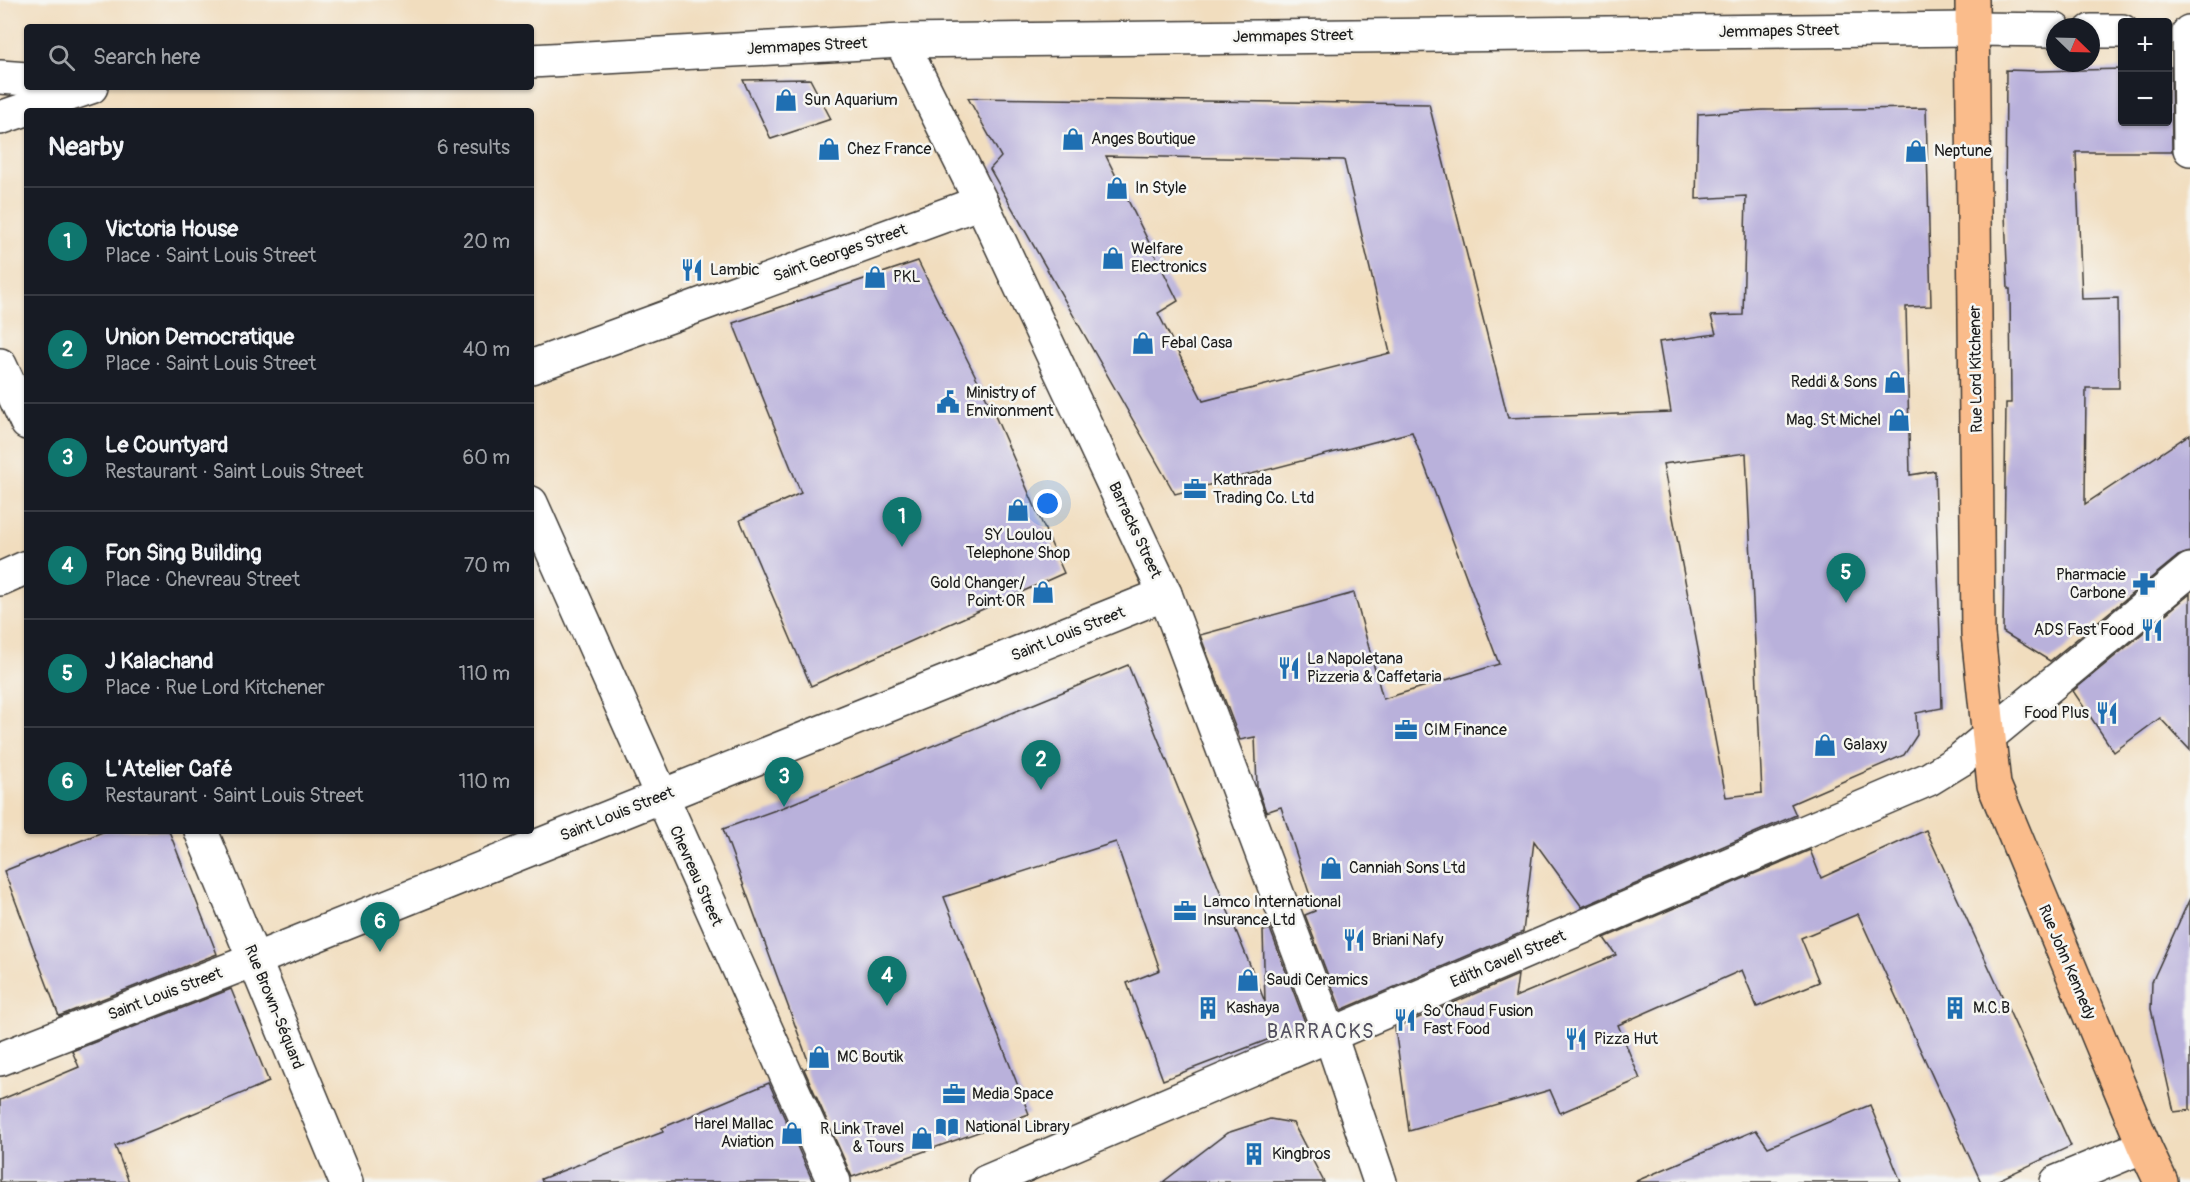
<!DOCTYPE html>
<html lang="en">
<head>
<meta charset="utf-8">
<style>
	:root { --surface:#171b24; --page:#20242c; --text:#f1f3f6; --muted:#9ea1a6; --line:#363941; --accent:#0f766e }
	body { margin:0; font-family:Pangolin,sans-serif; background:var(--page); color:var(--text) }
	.controls { position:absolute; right:18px; top:18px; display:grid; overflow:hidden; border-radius:6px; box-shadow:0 2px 4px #0004 }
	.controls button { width:54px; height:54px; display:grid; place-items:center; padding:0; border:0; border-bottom:2px solid var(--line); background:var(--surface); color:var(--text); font:30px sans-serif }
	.compass { position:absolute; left:2046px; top:18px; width:54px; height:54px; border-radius:50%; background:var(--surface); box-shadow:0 2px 4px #0004; rotate:113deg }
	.you { position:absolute; left:1048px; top:504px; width:21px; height:21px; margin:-15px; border:4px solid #fff; border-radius:50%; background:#1a73e8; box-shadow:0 0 0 9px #1a73e833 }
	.badge { display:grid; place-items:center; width:39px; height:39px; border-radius:50%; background:var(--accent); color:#fff; font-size:20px; font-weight:700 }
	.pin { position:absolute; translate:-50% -50px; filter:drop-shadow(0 2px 3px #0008) }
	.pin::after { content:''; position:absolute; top:32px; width:21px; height:18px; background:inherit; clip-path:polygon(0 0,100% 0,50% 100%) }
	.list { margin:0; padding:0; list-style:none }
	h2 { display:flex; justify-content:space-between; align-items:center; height:78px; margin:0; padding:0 24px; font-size:26px }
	h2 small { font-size:20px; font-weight:400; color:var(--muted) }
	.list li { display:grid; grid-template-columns:39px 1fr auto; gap:18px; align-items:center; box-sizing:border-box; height:108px; padding:0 24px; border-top:2px solid var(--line) }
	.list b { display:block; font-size:22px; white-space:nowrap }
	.list p { margin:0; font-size:20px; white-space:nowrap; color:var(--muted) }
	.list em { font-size:20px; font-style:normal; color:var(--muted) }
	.icon { flex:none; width:33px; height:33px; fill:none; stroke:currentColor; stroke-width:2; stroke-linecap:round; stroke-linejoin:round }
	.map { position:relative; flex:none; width:2190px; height:1182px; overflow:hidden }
	.search { position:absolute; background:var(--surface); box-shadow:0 2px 4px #0004; left:24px; top:24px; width:510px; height:66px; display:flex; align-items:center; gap:15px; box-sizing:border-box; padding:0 21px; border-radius:6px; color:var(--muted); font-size:22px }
	.panel { position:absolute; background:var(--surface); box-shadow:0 2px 4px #0004; left:24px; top:108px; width:510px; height:726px; border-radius:6px }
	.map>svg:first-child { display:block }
	.building { fill:#b9b1db; fill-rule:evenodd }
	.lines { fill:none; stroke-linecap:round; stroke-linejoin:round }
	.minor-casing { stroke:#3c3934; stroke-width:36 }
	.tertiary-casing { stroke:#3c3934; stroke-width:36 }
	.primary-casing { stroke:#3c3934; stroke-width:36 }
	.minor { stroke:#fff; stroke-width:33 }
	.tertiary { stroke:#fff; stroke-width:33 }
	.primary { stroke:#fabc8b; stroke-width:33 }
	.labels { text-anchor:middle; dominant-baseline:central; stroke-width:5; stroke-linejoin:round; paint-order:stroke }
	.street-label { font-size:16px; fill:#1c1c1c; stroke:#f6f6f2 }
	.poi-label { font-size:16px; fill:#1c1c1c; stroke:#f6f6f2; text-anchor:start }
	.quarter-label { font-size:20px; letter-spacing:1.5px; fill:#53505f; stroke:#f6f6f2 }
</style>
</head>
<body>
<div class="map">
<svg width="2190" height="1182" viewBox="0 0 2190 1182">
	<rect width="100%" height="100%" fill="#f6f6f2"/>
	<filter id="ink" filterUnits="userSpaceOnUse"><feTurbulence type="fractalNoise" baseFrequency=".0167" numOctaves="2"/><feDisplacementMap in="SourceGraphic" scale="12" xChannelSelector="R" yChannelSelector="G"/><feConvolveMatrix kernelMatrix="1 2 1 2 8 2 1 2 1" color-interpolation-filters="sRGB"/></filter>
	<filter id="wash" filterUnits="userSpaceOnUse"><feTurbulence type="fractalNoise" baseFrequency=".008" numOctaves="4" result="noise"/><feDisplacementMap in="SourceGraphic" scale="24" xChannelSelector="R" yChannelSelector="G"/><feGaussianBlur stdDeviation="1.35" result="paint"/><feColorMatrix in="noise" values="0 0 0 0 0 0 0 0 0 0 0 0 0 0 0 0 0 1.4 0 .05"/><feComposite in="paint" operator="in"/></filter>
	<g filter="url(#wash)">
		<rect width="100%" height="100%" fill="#f1ddbe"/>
		<g id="blocks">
			<g class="building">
				<polygon points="2168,67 2171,67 2172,152 2076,152 2082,299 2118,298 2119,388 2086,388 2085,504 2190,434 2190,552 2178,556 2050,661 2003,632 2006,403 2011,403 2010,289 2008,289 2005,214 2006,70 2040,71 2122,69 2122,122 2168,122"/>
				<polygon points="810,79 831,119 771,139 743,80"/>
				<path d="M968 98 1429 104 1508 418 1671 412 1659 342 1716 334 1711 316 1743 315 1746 196 1696 199 1698 114 1763 110 1926 108 1931 306 1906 307 1910 475 1935 471 1942 708 1916 713 1917 735 1904 755 1791 804 1796 815 1582 907 1534 841 1523 932 1341 1010 1305 915 1315 911 1281 807 1266 812 1257 786 1255 737 1240 740 1200 635 1354 593 1383 699 1499 664 1412 432 1175 494 990 169 1001 157ZM1106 156 1344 160 1390 353 1203 401 1158 313 1178 301ZM1746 453 1762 793 1726 797 1663 464Z"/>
				<polygon points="918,261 992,409 1064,573 811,686 740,520 801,493 733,323"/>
				<polygon points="2190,594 2190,750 2160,718 2114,752 2073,691"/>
				<polygon points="1128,665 1265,1002 1263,931 1270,929 1306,1025 1163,1080 1127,983 1160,970 1116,842 944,897 1029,1114 852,1177 804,1069 810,1066 723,829 784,807"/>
				<polygon points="1926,830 2071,1146 1994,1182 1981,1182 1858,914 1801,938 1819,982 1757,1007 1742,970 1618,1025 1640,1079 1560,1113 1550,1090 1409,1131 1395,1028 1518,975 1515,997 1616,955 1604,938 1810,850 1821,878"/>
				<polygon points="105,831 169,831 217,954 59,1016 4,871"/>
				<polygon points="2190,898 2190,1110 2174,1112 2151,1009 2152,982"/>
				<polygon points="231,989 269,1082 115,1146 129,1182 0,1182 0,1100 79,1067 72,1051"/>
				<polygon points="769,1083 813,1182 542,1182 541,1179 663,1132 662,1128"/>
				<polygon points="1870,1105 1901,1182 1634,1182 1756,1130 1768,1147"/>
				<polygon points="1270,1119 1293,1123 1324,1182 1163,1182 1227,1133"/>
			</g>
		</g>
	</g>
	<g filter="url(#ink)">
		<use href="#blocks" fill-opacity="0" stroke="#3c3934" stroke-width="1.5"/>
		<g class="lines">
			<g class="minor-casing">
				<g id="minor">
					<polyline points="1972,29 2055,30"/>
					<polyline points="2091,31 2122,31"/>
					<polyline points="2189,32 2190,149"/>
					<polyline points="0,118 91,87"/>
					<polyline points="531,503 834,1182"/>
					<polyline points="0,1059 254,960 1165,594"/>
					<polyline points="986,1182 1929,779 1960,760 2190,570"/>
					<polyline points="2057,1182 2144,1146"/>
				</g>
			</g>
			<g class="tertiary-casing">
				<g id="tertiary">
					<polyline points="901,41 981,202 1165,594 1330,1035 1380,1182"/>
					<polyline points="531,61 901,41 1972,29"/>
					<polyline points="0,77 27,79"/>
					<polyline points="0,365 27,423"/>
					<polyline points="531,367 981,202"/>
					<polyline points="0,579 27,567"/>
					<polyline points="201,831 346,1182"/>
				</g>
			</g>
			<g class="primary-casing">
				<polyline id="primary" points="1972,0 1978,634 1994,785 2144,1146 2161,1182"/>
			</g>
			<use href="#minor" class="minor"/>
			<use href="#tertiary" class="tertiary"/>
			<use href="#primary" class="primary"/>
		</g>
	</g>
	<defs>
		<g id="shop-bare" transform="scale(1.8)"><path d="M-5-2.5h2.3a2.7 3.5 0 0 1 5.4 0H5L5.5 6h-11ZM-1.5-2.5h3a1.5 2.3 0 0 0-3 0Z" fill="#1f6fb2" stroke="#f6f6f2" stroke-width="2.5" paint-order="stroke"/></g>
		<g id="restaurant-bare" transform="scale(1.8)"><path d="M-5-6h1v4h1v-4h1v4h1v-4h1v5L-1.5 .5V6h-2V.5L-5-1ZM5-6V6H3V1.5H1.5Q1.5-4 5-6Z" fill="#1f6fb2" stroke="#f6f6f2" stroke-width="2.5" paint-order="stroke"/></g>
		<g id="civic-bare" transform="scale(1.8)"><path d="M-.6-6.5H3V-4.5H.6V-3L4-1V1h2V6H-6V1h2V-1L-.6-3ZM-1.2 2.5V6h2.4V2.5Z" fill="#1f6fb2" stroke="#f6f6f2" stroke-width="2.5" paint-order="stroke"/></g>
		<g id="office-bare" transform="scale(1.8)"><path d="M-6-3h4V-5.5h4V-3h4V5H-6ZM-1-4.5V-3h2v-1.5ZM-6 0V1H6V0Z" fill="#1f6fb2" stroke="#f6f6f2" stroke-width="2.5" paint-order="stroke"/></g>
		<g id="pharmacy-bare" transform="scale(1.8)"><path d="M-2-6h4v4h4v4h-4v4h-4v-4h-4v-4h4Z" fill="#1f6fb2" stroke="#f6f6f2" stroke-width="2.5" paint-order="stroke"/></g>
		<g id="building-bare" transform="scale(1.8)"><path d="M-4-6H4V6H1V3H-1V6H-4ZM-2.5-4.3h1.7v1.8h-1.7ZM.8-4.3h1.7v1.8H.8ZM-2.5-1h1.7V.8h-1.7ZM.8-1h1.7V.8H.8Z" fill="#1f6fb2" stroke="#f6f6f2" stroke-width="2.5" paint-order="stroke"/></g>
		<g id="library-bare" transform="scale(1.8)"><path d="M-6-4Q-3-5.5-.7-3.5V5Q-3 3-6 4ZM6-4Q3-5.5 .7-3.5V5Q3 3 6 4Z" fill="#1f6fb2" stroke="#f6f6f2" stroke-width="2.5" paint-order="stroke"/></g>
	</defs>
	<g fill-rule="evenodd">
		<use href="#shop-bare" x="786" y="100"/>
		<use href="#shop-bare" x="1073" y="139"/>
		<use href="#shop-bare" x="829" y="149"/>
		<use href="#shop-bare" x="1916" y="151"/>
		<use href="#shop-bare" x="1117" y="188"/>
		<use href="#shop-bare" x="1113" y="258"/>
		<use href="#restaurant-bare" x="692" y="270"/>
		<use href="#shop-bare" x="875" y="277"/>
		<use href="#shop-bare" x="1143" y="343"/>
		<use href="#shop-bare" x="1895" y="382"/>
		<use href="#civic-bare" x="948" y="402"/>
		<use href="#shop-bare" x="1899" y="420"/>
		<use href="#office-bare" x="1195" y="489"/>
		<use href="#shop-bare" x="1018" y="510"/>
		<use href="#pharmacy-bare" x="2144" y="584"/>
		<use href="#shop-bare" x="1043" y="592"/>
		<use href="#restaurant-bare" x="2152" y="630"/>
		<use href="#restaurant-bare" x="1289" y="668"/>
		<use href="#restaurant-bare" x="2107" y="713"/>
		<use href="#office-bare" x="1406" y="730"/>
		<use href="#shop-bare" x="1825" y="745"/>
		<use href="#shop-bare" x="1331" y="868"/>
		<use href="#office-bare" x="1185" y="911"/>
		<use href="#restaurant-bare" x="1354" y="940"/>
		<use href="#shop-bare" x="1248" y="980"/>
		<use href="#building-bare" x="1208" y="1008"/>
		<use href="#building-bare" x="1955" y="1008"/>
		<use href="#restaurant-bare" x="1405" y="1020"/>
		<use href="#restaurant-bare" x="1576" y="1039"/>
		<use href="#shop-bare" x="819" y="1057"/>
		<use href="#office-bare" x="954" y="1094"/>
		<use href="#library-bare" x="947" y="1127"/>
		<use href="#shop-bare" x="792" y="1133"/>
		<use href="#shop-bare" x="922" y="1138"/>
		<use href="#building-bare" x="1254" y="1154"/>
	</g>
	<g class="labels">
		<g class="street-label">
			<text transform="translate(1779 31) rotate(-1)">Jemmapes Street</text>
			<text transform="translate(1293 36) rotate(-1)">Jemmapes Street</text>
			<text transform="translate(807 46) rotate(-3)">Jemmapes Street</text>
			<text transform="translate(840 253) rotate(-20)">Saint Georges Street</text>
			<text transform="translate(1976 369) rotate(-91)">Rue Lord Kitchener</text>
			<text transform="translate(1135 530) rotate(65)">Barracks Street</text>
			<text transform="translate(1068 634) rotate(-22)">Saint Louis Street</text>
			<text transform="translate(617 814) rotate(-22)">Saint Louis Street</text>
			<text transform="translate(696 876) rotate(66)">Chevreau Street</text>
			<text transform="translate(1508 959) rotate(-23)">Edith Cavell Street</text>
			<text transform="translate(2067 962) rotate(67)">Rue John Kennedy</text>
			<text transform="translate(165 994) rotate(-21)">Saint Louis Street</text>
			<text transform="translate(274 1007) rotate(68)">Rue Brown-Séquard</text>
		</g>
		<g class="poi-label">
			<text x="804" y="100">Sun Aquarium</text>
			<text x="1091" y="139">Anges Boutique</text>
			<text x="847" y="149">Chez France</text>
			<text x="1934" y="151">Neptune</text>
			<text x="1135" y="188">In Style</text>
			<text x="1131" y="249">Welfare<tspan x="1131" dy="18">Electronics</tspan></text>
			<text x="710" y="270">Lambic</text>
			<text x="893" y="277">PKL</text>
			<text x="1161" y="343">Febal Casa</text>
			<text x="1877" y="382" text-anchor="end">Reddi &amp; Sons</text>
			<text x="966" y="393">Ministry of<tspan x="966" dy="18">Environment</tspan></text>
			<text x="1881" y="420" text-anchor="end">Mag. St Michel</text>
			<text x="1213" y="480">Kathrada<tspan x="1213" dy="18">Trading Co. Ltd</tspan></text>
			<text x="1018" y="535" text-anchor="middle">SY Loulou<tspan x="1018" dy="18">Telephone Shop</tspan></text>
			<text x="2126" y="575" text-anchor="end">Pharmacie<tspan x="2126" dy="18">Carbone</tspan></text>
			<text x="1025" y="583" text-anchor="end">Gold Changer/<tspan x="1025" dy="18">Point OR</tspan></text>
			<text x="2134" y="630" text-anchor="end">ADS Fast Food</text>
			<text x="1307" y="659">La Napoletana<tspan x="1307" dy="18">Pizzeria &amp; Caffetaria</tspan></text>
			<text x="2089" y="713" text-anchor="end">Food Plus</text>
			<text x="1424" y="730">CIM Finance</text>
			<text x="1843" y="745">Galaxy</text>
			<text x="1349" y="868">Canniah Sons Ltd</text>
			<text x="1203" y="902">Lamco International<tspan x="1203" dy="18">Insurance Ltd</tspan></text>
			<text x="1372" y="940">Briani Nafy</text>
			<text x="1266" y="980">Saudi Ceramics</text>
			<text x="1226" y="1008">Kashaya</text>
			<text x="1973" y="1008">M.C.B</text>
			<text x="1423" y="1011">So Chaud Fusion<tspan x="1423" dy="18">Fast Food</tspan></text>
			<text x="1594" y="1039">Pizza Hut</text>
			<text x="837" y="1057">MC Boutik</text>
			<text x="972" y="1094">Media Space</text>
			<text x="774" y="1124" text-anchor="end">Harel Mallac<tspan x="774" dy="18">Aviation</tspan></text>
			<text x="965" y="1127">National Library</text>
			<text x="904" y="1129" text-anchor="end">R Link Travel<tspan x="904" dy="18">&amp; Tours</tspan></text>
			<text x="1272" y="1154">Kingbros</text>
		</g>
		<g class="quarter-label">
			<text x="1321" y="1031">BARRACKS</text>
		</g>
	</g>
</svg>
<div class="controls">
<button>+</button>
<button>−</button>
</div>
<svg class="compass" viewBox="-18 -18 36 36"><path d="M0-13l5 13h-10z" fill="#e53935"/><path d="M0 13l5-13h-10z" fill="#9ea1a6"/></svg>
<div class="you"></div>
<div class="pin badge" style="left:902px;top:547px">1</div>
<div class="pin badge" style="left:1041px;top:790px">2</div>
<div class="pin badge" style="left:784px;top:807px">3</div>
<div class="pin badge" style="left:887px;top:1006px">4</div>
<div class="pin badge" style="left:1846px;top:603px">5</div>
<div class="pin badge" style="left:380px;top:952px">6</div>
<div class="search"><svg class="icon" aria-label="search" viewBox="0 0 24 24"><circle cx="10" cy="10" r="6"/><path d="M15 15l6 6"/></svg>Search here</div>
<section class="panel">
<h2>Nearby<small>6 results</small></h2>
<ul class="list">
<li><span class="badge">1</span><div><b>Victoria House</b><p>Place · Saint Louis Street</p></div><em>20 m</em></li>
<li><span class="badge">2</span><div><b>Union Democratique</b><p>Place · Saint Louis Street</p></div><em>40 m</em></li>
<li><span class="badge">3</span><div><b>Le Countyard</b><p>Restaurant · Saint Louis Street</p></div><em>60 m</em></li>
<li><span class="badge">4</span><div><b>Fon Sing Building</b><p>Place · Chevreau Street</p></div><em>70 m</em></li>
<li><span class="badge">5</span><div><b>J Kalachand</b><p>Place · Rue Lord Kitchener</p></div><em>110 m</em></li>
<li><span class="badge">6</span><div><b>L'Atelier Café</b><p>Restaurant · Saint Louis Street</p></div><em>110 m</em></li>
</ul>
</section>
</div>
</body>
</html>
